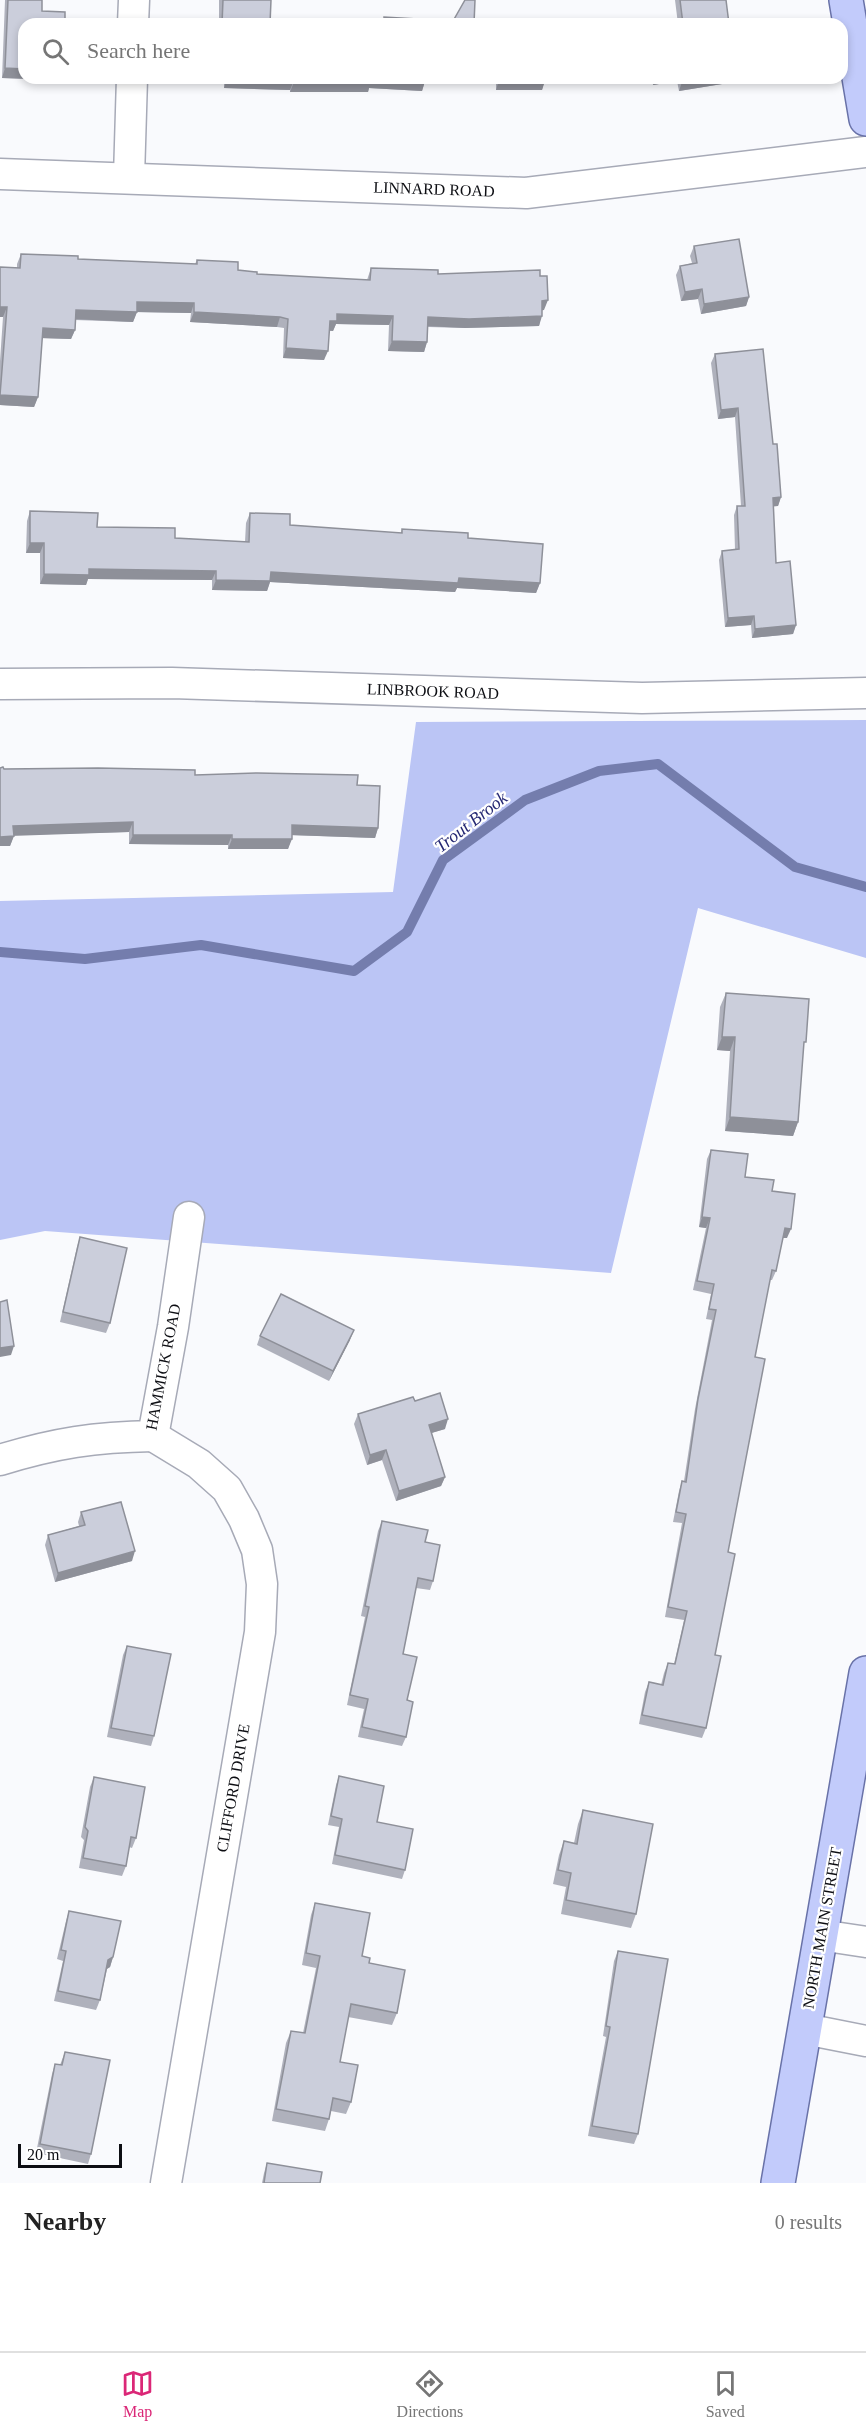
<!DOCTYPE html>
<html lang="en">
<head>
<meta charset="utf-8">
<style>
	:root { --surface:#fff; --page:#f6f6f6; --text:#222; --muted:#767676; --line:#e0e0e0; --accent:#db2777 }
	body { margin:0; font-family:Georgia,serif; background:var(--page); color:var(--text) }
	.scale { position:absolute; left:18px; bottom:15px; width:104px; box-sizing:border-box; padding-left:6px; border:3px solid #0d0e13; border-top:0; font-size:16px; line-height:21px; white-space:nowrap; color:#0d0e13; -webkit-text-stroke:4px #fff; paint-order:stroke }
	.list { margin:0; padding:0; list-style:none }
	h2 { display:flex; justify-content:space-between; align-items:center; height:78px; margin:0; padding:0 24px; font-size:26px }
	h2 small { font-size:20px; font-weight:400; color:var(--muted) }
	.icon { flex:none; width:33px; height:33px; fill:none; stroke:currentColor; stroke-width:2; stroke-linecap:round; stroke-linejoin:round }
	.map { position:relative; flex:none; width:866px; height:2183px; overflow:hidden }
	.search { position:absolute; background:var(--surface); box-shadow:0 3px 9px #0003; left:18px; right:18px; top:18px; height:66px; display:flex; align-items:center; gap:15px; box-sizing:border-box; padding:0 21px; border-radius:18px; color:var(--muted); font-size:22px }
	.sheet { height:168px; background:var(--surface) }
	nav { display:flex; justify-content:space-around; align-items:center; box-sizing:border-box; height:84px; border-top:2px solid var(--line); background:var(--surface); font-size:16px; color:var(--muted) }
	nav a { display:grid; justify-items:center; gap:3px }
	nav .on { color:var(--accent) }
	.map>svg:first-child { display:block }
	.green { fill:#bbc5f5 }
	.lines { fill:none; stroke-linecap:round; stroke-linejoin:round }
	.stream { stroke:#747dad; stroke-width:10 }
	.street-casing { stroke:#a7aab7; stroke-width:33 }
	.primary-casing { stroke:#6972a8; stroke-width:36 }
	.street { stroke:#fff; stroke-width:30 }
	.primary { stroke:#c2cbfb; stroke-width:33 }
	.wall { fill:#afb1bc }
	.shaded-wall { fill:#8e9099 }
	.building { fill:#cbcedb; stroke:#8e9099; stroke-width:1.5 }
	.labels { text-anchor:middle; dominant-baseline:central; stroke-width:4.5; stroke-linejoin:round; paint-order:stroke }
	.street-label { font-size:16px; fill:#0d0e13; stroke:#fff }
	.water-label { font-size:18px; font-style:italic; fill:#262974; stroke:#fff }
</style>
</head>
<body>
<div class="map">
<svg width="866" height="2183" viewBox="0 0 866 2183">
	<rect width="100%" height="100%" fill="#f9fafd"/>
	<polygon class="green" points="866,720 866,958 698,908 611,1273 45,1231 0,1240 0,901 393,892 416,722"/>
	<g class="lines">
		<polyline class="stream" points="0,952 85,959 201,945 354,971 407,932 443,860 525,800 599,771 658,764 795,867 866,887"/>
		<g class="street-casing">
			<g id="street">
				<polyline points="133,24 134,0"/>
				<polyline points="0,174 526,193 866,152"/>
				<polyline points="129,177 132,78"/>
				<polyline points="0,684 172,683 642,698 866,693"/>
				<polyline points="153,1436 199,1464 227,1489 244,1519 257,1550 262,1584 260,1632 166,2183"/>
				<path d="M0 1460C55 1443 95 1437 153 1436L173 1327 189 1217"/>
				<polyline points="820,1935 866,1942"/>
				<polyline points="805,2029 866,2041"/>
			</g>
		</g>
		<g class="primary-casing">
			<g id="primary">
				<polyline points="846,0 866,119"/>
				<polyline points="778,2183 866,1673"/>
			</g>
		</g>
		<use href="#street" class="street"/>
		<use href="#primary" class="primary"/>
	</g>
	<g class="wall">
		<polygon points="5,0 42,0 42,11 59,80 2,78"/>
		<polygon points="219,0 271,0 270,24 219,24"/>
		<polygon points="675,0 726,0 729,24 678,24"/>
		<polygon points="224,78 426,78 422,91 369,88 368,92 290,92 290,90 224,88"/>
		<polygon points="496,78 545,78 542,90 496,90"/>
		<polygon points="652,78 759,78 679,91 677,81 653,85"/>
		<polygon points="694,246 749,297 746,306 701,314 698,299 681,301 676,275 680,266 692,263 690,256"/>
		<polygon points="21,254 78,259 195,264 197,260 238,270 257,274 367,280 371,268 438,274 544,310 542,310 539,326 465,328 428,327 427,342 424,352 388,351 389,325 336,324 333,331 329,331 324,360 283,358 284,328 277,327 190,322 191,313 137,312 133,322 75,320 75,330 71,339 42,338 38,397 34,407 0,405 0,361 3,317 0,317 0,267 17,268 17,264"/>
		<polygon points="715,354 773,444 781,497 778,506 773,506 776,563 796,625 793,634 752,638 751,625 725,627 719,560 722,551 735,550 734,515 737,506 741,506 735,417 718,419 711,363"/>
		<polygon points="30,511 97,527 175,538 245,542 246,523 250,513 290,525 401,533 402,529 468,538 540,583 536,593 457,588 455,592 270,582 267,591 212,590 212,580 88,579 86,585 40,584 40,553 26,553 27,521"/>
		<polygon points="4,769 195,775 357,785 378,828 375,838 292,835 288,849 228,849 228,845 129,844 129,832 14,835 10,846"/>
		<polygon points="726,993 803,1051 798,1122 793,1136 725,1131 730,1051 717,1050 720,1007"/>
		<polygon points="711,1150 745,1177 772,1191 787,1238 783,1238 776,1271 772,1280 770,1280 755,1357 728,1552 706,1728 702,1738 639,1724 645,1692 649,1682 661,1685 664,1673 668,1663 674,1664 684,1620 665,1617 682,1523 673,1522 679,1491 682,1481 684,1481 695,1409 712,1320 706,1319 711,1294 693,1290 706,1228 699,1227 707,1159"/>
		<polygon points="80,1237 110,1323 106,1333 60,1322 77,1247"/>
		<polygon points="260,1336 350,1340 329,1381 257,1345"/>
		<polygon points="415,1401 445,1429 431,1433 445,1477 441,1486 396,1501 382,1460 367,1465 354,1424 358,1414"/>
		<polygon points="81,1512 132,1561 55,1582 45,1545 48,1535 79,1526 78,1522"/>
		<polygon points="382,1521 425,1542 433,1581 430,1590 416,1588 403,1654 407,1700 406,1737 402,1746 358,1737 364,1709 347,1705 365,1617 361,1616 378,1531"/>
		<polygon points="127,1646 154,1736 151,1746 107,1737 123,1655"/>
		<polygon points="339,1776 377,1822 405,1870 402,1879 332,1864 339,1827 328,1825 336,1785"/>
		<polygon points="94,1777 136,1838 132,1848 129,1847 126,1866 122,1876 79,1868 84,1840 81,1837 90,1787"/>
		<polygon points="583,1810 636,1914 631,1928 561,1914 566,1887 553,1884 559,1855 564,1841 574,1843 578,1824"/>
		<polygon points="315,1903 362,1956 369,1963 397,2013 392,2025 348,2017 340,2062 351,2102 346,2114 331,2111 329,2119 325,2131 272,2121 286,2043 291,2031 303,2033 316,1968 302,1965 311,1915"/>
		<polygon points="69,1911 113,1957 110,1967 107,1969 100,2000 96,2010 54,2001 63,1961 57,1959 66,1921"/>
		<polygon points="618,1951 638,2134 634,2144 588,2136 606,2037 603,2036 614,1961"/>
		<polygon points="65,2052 91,2154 88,2164 36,2153 52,2074 55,2064 60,2065"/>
		<polygon points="267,2163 320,2183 262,2183 264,2173"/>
	</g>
	<g class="shaded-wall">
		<polygon points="5,68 24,69 24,78 60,78 59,80 2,78"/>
		<polygon points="227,78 294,80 290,90 224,88"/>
		<polygon points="371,78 425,81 422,91 369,88 368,92 290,92 294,82"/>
		<polygon points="656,78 678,78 677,81 653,85"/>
		<polygon points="706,78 759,78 679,91 682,82"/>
		<polygon points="499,80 545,81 542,90 496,90"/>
		<polygon points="702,289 698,299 681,301 685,292"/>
		<polygon points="749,297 746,306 701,314 704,304"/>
		<polygon points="548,300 544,310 538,311 542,301"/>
		<polygon points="137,302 194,303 191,313 134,312"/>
		<polygon points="0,307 7,307 3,317 0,317"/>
		<polygon points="76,310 137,312 133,322 72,319"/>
		<polygon points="194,312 280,317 277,327 190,322"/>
		<polygon points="337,314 393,316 389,325 336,324 333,331 326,330 330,321"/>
		<polygon points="542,316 539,326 465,328 424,326 428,317"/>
		<polygon points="43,328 75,330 71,339 39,338"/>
		<polygon points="392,341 427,342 424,352 388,351"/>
		<polygon points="286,348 328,351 324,360 283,358"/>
		<polygon points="0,395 38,397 34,407 0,405"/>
		<polygon points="738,408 735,417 718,419 721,410"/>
		<polygon points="781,497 778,506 769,507 773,498"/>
		<polygon points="30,543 44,543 40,553 26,553"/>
		<polygon points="89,569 216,571 212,580 88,579 86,585 40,584 44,574"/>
		<polygon points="271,572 459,578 540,583 536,593 457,588 455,592 270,582 267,591 212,590 216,580"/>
		<polygon points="754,616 751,625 725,627 728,618"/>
		<polygon points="796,625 793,634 752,638 755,629"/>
		<polygon points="133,822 129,832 10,836 13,826"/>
		<polygon points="292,825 378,828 375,838 288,835"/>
		<polygon points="133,835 232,835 228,845 129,844"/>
		<polygon points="14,836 10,846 0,846 0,837"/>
		<polygon points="232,839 292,839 288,849 228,849"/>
		<polygon points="722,1037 735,1037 730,1051 717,1050"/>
		<polygon points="730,1117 798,1122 793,1136 725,1131"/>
		<polygon points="702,1217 710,1218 706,1228 699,1227"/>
		<polygon points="785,1228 791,1229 787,1238 781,1238"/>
		<polygon points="354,1330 350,1340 329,1381 333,1371"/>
		<polygon points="14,1346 11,1355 0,1357 0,1348"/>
		<polygon points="448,1419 445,1429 425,1435 429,1425"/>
		<polygon points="386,1450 382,1460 367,1465 370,1455"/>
		<polygon points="445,1477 441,1486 396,1501 399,1491"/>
		<polygon points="135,1551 132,1561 55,1582 58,1573"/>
		<polygon points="113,1957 110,1967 105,1970 108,1960"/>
	</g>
	<g class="building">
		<polygon points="8,0 42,0 42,11 65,12 65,24 24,24 24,69 5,68"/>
		<polygon points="223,0 271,0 270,24 222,24"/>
		<polygon points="465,0 475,0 474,24 384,24 384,17 453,21"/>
		<polygon points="680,0 726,0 729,24 683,24"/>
		<polygon points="232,78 371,78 371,82 294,82 294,80"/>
		<polygon points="373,78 426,78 425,81"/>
		<polygon points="499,78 545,78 545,81 499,80"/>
		<polygon points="682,78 706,78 682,82"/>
		<polygon points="739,239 749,297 704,304 702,289 685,292 680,266 697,263 694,246"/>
		<polygon points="21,254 78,256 78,259 197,264 197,260 238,262 238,270 257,272 257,274 370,280 371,268 438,270 438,274 540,270 540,276 547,276 548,300 542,301 542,316 469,319 428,317 427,342 392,341 393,316 337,314 337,321 330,321 328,351 286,348 288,319 280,317 194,312 194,303 137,302 137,312 76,310 75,330 43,328 38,397 0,395 7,307 0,307 0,267 20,268"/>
		<polygon points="763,349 773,444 777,444 781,497 773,498 776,563 790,561 796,625 755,629 754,616 728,618 722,551 739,549 737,506 745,506 738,408 721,410 715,354"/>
		<polygon points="30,511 98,513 97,527 175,528 175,538 249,542 250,513 290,514 290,525 402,533 402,529 468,533 468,538 543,544 540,583 459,578 458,583 271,572 270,581 216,580 216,571 89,569 89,575 44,574 44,543 30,543"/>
		<polygon points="3,767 4,769 98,768 195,770 195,775 257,773 358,775 357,785 380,786 378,828 292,825 292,839 232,839 232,835 133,835 133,822 13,826 14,836 0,837 0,768"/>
		<polygon points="726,993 809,999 806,1042 804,1042 798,1122 730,1117 735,1037 722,1037"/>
		<polygon points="711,1150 748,1154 745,1177 774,1180 772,1191 795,1194 791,1229 785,1228 776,1271 772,1270 755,1357 765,1359 728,1552 735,1554 715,1655 721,1656 706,1728 642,1715 649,1682 663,1685 668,1663 675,1664 687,1611 668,1607 686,1514 676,1512 682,1481 686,1482 698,1399 716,1310 709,1309 714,1284 697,1281 710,1218 702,1217"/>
		<polygon points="80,1237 127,1248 110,1323 63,1312"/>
		<polygon points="281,1294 354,1330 333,1371 260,1336"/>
		<polygon points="7,1300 14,1346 0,1348 0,1302"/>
		<polygon points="440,1393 448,1419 429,1425 445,1477 399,1491 386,1450 370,1455 358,1414 413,1397 415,1401"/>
		<polygon points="121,1502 135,1551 58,1573 48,1535 85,1525 81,1512"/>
		<polygon points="382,1521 428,1530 425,1542 440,1545 433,1581 418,1578 403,1654 417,1657 407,1700 413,1702 406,1737 362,1727 368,1699 350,1695 369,1607 365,1606"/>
		<polygon points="127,1646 171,1654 154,1736 111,1728"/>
		<polygon points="339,1776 384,1786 377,1822 413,1829 405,1870 335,1855 342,1819 331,1816"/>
		<polygon points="94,1777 145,1787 136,1838 131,1837 126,1866 83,1858 88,1831 85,1827"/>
		<polygon points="583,1810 653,1824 636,1914 566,1900 571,1873 558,1870 564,1841 577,1844"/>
		<polygon points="315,1903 370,1913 362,1956 370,1958 369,1963 405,1970 397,2013 351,2004 340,2062 358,2065 351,2102 333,2098 329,2119 276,2109 291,2031 305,2033 320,1956 306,1953"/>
		<polygon points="69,1911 121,1921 113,1957 108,1960 100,2000 58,1991 66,1951 61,1950"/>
		<polygon points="618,1951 668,1959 638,2134 592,2126 610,2027 606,2026"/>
		<polygon points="65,2052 110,2060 91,2154 40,2144 55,2064 62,2065"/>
		<polygon points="267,2163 322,2172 320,2183 264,2183"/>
	</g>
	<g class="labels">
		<g class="street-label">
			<text transform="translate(434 189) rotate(2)">LINNARD ROAD</text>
			<text transform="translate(433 691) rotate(2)">LINBROOK ROAD</text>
			<text transform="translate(163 1367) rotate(-79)">HAMMICK ROAD</text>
			<text transform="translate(233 1788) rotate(-80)">CLIFFORD DRIVE</text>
			<text transform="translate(822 1928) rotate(-80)">NORTH MAIN STREET</text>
		</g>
		<g class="water-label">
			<text transform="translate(471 822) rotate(-38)">Trout Brook</text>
		</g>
	</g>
</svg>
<div class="scale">20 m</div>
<div class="search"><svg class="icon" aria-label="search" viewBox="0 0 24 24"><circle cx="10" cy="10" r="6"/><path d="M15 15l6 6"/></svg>Search here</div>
</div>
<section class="sheet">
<h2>Nearby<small>0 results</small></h2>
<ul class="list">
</ul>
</section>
<nav>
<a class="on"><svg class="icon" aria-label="map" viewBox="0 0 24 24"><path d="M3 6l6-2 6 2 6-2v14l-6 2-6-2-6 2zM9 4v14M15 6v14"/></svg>Map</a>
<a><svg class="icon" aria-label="directions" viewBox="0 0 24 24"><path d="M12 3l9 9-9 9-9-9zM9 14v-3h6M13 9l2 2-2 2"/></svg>Directions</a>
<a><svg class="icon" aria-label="saved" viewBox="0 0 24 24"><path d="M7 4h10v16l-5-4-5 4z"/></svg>Saved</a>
</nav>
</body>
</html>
